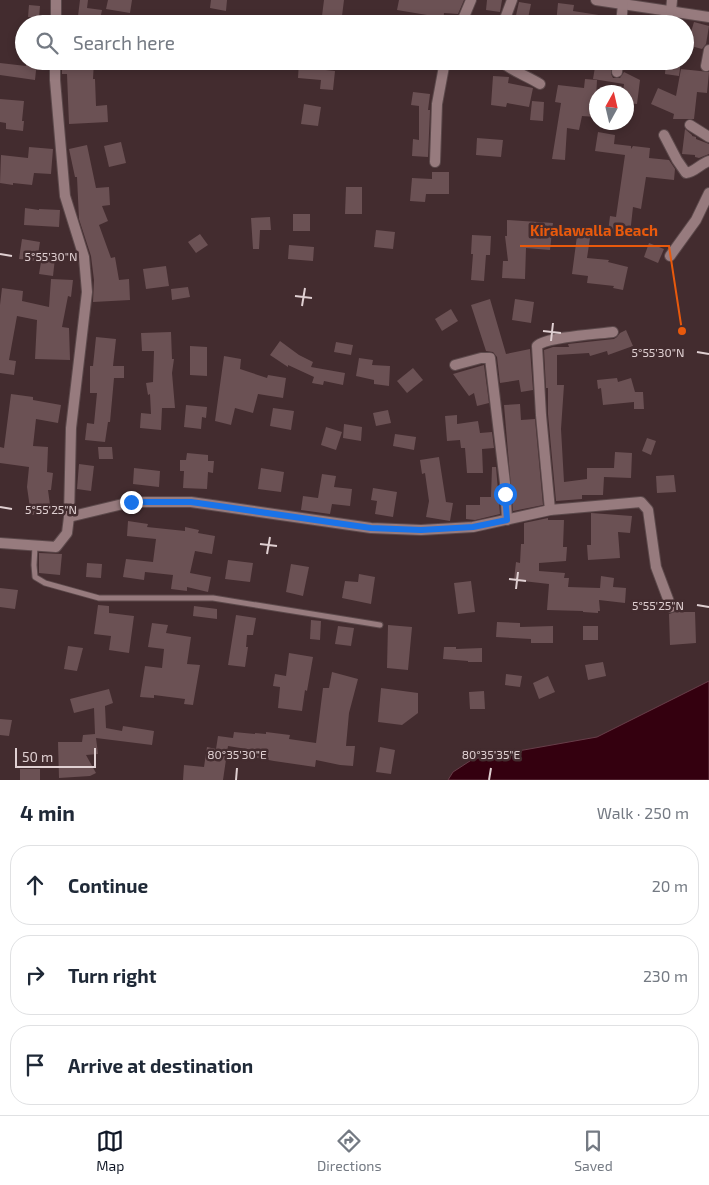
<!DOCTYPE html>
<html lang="en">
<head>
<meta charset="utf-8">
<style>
	:root { --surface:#fff; --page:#f6f6f7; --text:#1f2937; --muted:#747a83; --line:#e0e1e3; --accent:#111827 }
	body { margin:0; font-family:"Exo 2",sans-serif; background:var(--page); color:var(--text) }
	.compass { position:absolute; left:589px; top:85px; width:45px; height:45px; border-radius:50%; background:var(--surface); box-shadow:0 2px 8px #0003; rotate:8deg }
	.scale { position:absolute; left:15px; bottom:12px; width:81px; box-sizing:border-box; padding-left:5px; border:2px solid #e0d0d2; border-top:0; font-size:14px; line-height:18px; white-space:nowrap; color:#e0d0d2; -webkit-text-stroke:4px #432c2f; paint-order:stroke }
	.stop { position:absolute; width:15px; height:15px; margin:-11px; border:4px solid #1a73e8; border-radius:50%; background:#fff }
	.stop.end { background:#1a73e8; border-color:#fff; box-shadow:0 1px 5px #0008 }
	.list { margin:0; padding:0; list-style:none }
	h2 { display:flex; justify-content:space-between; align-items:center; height:65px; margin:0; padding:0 20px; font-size:21px }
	h2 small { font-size:16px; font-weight:400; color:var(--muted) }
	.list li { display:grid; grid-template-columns:32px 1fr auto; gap:15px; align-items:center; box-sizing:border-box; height:80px; margin:0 10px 10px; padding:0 10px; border:1px solid var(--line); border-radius:20px }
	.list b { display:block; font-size:19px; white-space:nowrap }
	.list em { font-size:16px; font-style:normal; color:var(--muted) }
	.icon { flex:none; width:28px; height:28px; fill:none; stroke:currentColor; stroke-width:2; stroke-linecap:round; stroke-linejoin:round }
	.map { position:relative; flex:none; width:709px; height:780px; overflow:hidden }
	.search { position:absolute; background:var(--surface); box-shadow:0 2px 8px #0003; left:15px; right:15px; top:15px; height:55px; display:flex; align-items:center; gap:12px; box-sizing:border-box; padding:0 18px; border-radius:28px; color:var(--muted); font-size:19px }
	.sheet { height:335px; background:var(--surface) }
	nav { display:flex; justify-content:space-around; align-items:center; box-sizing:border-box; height:70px; border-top:1px solid var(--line); background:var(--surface); font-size:14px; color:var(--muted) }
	nav a { display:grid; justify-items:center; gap:2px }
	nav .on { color:var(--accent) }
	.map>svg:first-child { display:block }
	.water { fill:#34000f; stroke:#683e4a }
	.building { fill:#6b5154 }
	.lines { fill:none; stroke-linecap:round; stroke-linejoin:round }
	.service-casing { stroke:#5c494b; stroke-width:7 }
	.minor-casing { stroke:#5c494b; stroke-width:12 }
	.service { stroke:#977b7e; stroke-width:5 }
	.minor { stroke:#977b7e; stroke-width:10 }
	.route { stroke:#1a73e8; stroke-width:6 }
	.ticks { fill:none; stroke:#e0d0d2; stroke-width:2 }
	.ticks-label { font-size:12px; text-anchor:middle; fill:#e0d0d2; stroke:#432c2f; stroke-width:5; stroke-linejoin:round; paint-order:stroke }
	.leader { fill:none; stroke:#e8590c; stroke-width:2 }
	.callout-dot { fill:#e8590c; stroke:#432c2f; stroke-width:2 }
	.callout-label { font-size:15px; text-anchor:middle; font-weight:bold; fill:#e8590c; stroke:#432c2f; stroke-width:5; stroke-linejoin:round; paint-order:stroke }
</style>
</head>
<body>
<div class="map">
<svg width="709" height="780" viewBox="0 0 709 780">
	<rect width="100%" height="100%" fill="#432c2f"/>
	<polygon class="water" points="709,681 709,780 448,780 453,772 473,759 597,737"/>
	<g class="building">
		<polygon points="80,0 88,0 87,8 102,10 100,20 92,19 91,24 77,24"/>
		<polygon points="108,0 132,0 130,13 106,9"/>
		<polygon points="211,0 227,0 226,11 210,8"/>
		<polygon points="324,0 344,0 341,24 321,24"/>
		<polygon points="399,0 464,0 458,14 444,13 443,24 426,24 427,15 397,10"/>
		<polygon points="487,0 502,0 500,12 486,10"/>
		<polygon points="519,2 531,4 527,23 515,20"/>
		<polygon points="558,3 574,5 573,11 605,16 604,24 556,24"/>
		<polygon points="29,5 40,6 39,18 28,17"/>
		<polygon points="694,22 709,26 706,44 702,49 687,45"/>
		<polygon points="26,61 37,61 35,80 0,75 0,63 26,66"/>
		<polygon points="62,61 94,61 93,79 95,79 96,106 107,105 108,122 69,124 67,74 62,74"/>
		<polygon points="299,61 317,61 316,69 335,71 333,90 320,89 321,80 298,78"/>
		<polygon points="596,61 608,61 607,66 611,67 611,74 613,78 620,78 624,72 640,80 637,104 626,103 626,92 623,92 624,84 593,79"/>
		<polygon points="666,61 681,61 679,76 665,74"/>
		<polygon points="681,69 709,72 707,93 697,92 694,119 673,119 674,114 651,104 658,88 676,96"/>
		<polygon points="493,76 509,77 508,83 533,88 529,107 507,103 506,107 491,105"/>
		<polygon points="585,79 597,80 596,99 596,117 582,116 579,130 567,128 565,160 552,159 561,103 555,102 558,85 584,88"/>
		<polygon points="413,92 430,94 428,110 430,110 428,157 412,156 413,139 419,140 419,106 411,105"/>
		<polygon points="0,99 24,101 22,121 24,121 23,131 6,129 6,123 0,122"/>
		<polygon points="532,101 544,102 543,121 530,120"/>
		<polygon points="304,104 321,107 318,126 301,124"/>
		<polygon points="685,129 692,135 692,136 696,137 696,139 709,144 709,154 699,158 695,157 695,155 682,154"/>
		<polygon points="598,132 615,135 614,144 631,146 631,149 633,146 650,148 649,158 669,160 675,169 674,180 646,177 641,209 633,207 630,234 608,232 610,216 616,217 625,155 595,151"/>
		<polygon points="477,138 503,140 501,157 476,155"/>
		<polygon points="121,142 126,163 109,167 104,146"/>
		<polygon points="87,145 96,188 109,187 110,205 102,206 108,221 99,225 111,258 115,257 119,280 129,279 130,300 93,302 94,280 91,256 79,219 77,177 75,177 69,149"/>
		<polygon points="29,147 53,149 51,174 34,173 32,185 13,183 13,185 0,183 1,155 28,158"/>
		<polygon points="432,172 449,172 449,194 426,194 425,202 410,201 412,178 432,179"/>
		<polygon points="346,187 362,187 362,214 345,214"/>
		<polygon points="25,208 39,210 39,209 60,210 59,227 24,225"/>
		<rect x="293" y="214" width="17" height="17"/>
		<polygon points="270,217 271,230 260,230 259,249 253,249 251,218"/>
		<polygon points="507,220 553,223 550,250 526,248 525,279 502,278 503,261 508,261 505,236 507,236"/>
		<polygon points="376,230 395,232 393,249 374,247"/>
		<polygon points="200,234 208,245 196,253 188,242"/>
		<polygon points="472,235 491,236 490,255 486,255 484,281 471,280 473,254 471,254"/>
		<polygon points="577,236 590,238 587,258 609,260 608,262 628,267 623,290 613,288 614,286 587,283 588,276 572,274"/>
		<polygon points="22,239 40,242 37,261 19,259"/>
		<polygon points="649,243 664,249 658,263 644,257"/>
		<polygon points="289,245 314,247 313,261 288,259"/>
		<polygon points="42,256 55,258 53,276 39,274"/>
		<polygon points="166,266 169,286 146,289 143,269"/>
		<polygon points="51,279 73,280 71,297 68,296 62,327 69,328 70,360 35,359 37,320 17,316 9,360 16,361 14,375 0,373 0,305 2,288 23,291 22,301 49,307"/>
		<polygon points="188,287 190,297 172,300 171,289"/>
		<polygon points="490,299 506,354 530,349 533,390 521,392 519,380 500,383 497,357 493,352 486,351 471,305"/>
		<polygon points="515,299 534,302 531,323 512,320"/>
		<polygon points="451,309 458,321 442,331 435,319"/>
		<polygon points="626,330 633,346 608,355 607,351 590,356 589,353 557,355 557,385 564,385 561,429 564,482 587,479 587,468 614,468 615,452 632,453 631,478 604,477 603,495 582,495 582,499 556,501 548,414 548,388 546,388 544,350 553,347 569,347 568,344 614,339 617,337 620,333"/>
		<polygon points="171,332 172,359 174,359 172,373 175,408 162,408 161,430 140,428 141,413 151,414 150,394 148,395 146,383 153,382 154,351 142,351 141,333"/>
		<polygon points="96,337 116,339 113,366 124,366 124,378 114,378 110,422 108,422 105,442 85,440 87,423 94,424 97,393 90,393 90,366 93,366"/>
		<polygon points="280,341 299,355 313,362 311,367 345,373 343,385 324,381 323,385 312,383 314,377 288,365 288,367 270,355"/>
		<polygon points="336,342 353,345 351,355 334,352"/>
		<polygon points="190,346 207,347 207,376 190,375"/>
		<polygon points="224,356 241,359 240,369 267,378 268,375 286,378 283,398 258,394 253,413 235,408 231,425 215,421"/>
		<polygon points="359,358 373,360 372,365 390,366 389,386 374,384 374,380 356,376"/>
		<polygon points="484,365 489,403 477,406 474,393 469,396 453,374"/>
		<polygon points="413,368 423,380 407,393 397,381"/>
		<polygon points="617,378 618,382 631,378 635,392 643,392 644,409 634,409 634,402 603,405 601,388 598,389 597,380"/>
		<polygon points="11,394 33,397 33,400 61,405 58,423 36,419 33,446 48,447 47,472 53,473 51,490 48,490 51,512 31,515 27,487 29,467 0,463 0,447 4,448"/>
		<polygon points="520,404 521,420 535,419 543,505 513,511 504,405"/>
		<polygon points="186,405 207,407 206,418 202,417 201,429 184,427"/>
		<polygon points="273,408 294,411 291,430 270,426"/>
		<polygon points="388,410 391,423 376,426 373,413"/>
		<polygon points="457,415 457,424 478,421 480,433 492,432 494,448 482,449 483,473 467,473 465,448 461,448 460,440 447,441 445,416"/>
		<polygon points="344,424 362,427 361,441 343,438"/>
		<polygon points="326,427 342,432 336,450 321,445"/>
		<polygon points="395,434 416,437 414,450 393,446"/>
		<polygon points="647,438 656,441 651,455 642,451"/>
		<polygon points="98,447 112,447 113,459 99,459"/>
		<polygon points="187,453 208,455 208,461 214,461 213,473 208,472 207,489 183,488 184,471 180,471 180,460 186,460"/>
		<polygon points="439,457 446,502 453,503 450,521 426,517 429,501 425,473 422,474 420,460"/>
		<polygon points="79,464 94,466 91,491 77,489"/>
		<polygon points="492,467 496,467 500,514 475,520 466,519 466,505 480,505 480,497 491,497"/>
		<polygon points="134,468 160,471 159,487 133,484"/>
		<polygon points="261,468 284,472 281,492 258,489"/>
		<polygon points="322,474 336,476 334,487 352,489 350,506 332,504 330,514 301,510 303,496 318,498"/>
		<polygon points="674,475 676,492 657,493 656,476"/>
		<polygon points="373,488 397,492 393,517 375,514 377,501 371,500"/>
		<polygon points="591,513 632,516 630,533 618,532 620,558 588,560 587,545 591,545"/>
		<polygon points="548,518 548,520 564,520 563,547 567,547 566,561 539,563 539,571 565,573 564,578 569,578 568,587 600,588 601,576 614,578 613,587 626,588 625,603 599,600 600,611 598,611 598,613 583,612 583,611 547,610 549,584 514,580 516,562 520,563 521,544 524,544 524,523"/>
		<polygon points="128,521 148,524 147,527 185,531 185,527 199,530 198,533 215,536 212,554 195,551 190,573 211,577 208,592 187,587 187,591 171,589 173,575 145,572 144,580 123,577 126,559 153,562 156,539 127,536"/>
		<polygon points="39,553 62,554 60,575 39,573"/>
		<polygon points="228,560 253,563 250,582 225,579"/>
		<polygon points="87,563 102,564 101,578 86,577"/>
		<polygon points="291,564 309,567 303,596 286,592"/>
		<polygon points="359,574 375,577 371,604 342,598 345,581 358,582"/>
		<polygon points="471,581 475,612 458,614 454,583"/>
		<polygon points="0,588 18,590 15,609 0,607"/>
		<polygon points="98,605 109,606 109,613 134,616 129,653 109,650 111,636 94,634"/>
		<polygon points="194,606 217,609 217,619 193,616"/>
		<polygon points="675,612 695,612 696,643 670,645 669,614"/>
		<polygon points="236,615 256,618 253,635 247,635 246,647 248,647 245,667 228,665"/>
		<polygon points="311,620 321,621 320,640 310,639"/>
		<polygon points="497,622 520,623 520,627 553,626 553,643 531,643 531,639 496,637"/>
		<polygon points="152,623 168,625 166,633 191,637 187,664 200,665 193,705 184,704 185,699 154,695 154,698 140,697 145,666 162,668 164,649 148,647"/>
		<polygon points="388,625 412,627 408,670 387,668"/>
		<polygon points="338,626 354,628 351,646 335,644"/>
		<rect x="583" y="626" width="15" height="14"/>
		<polygon points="68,646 83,648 77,671 64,669"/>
		<polygon points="444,647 456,647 456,649 482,648 482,662 468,662 468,661 443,659"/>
		<polygon points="289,653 313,657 307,691 305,690 302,711 278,708 280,687 273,686 275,674 286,676"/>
		<polygon points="603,662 606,676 588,680 585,665"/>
		<polygon points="332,672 358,679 349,713 346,746 355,746 353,766 340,765 316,760 315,767 274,761 252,757 253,750 228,746 223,780 183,780 184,765 204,767 207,747 216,749 218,736 233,738 234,732 255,734 255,733 266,734 266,732 290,735 289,739 316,743 323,688 329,688"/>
		<polygon points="506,674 522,676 520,687 505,685"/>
		<polygon points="548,676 555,692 539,699 533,683"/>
		<polygon points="381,688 418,693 418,713 402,725 378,722"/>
		<polygon points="109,689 113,703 105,706 106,728 122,731 123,726 154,731 152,745 96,738 98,754 86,755 96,773 90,776 59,778 58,742 82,742 83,735 95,734 94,708 74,713 70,699"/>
		<polygon points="484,691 485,709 470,709 469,692"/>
		<polygon points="0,719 12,720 9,736 0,735"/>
		<polygon points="380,747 395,750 391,774 376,772"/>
		<rect x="20" y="769" width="20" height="11"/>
	</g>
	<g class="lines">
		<g class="service-casing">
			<polyline id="service" points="35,546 34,565 35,577 45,583 99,598 213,598 380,625"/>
		</g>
		<g class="minor-casing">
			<g id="minor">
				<polyline points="596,0 709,17"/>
				<polyline points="671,11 672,0"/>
				<polyline points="56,24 56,0"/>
				<polyline points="461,24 471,0"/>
				<polyline points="503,24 512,0"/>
				<polyline points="621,24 623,4"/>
				<path d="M500 61C512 71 527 76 540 84"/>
				<polyline points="706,66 709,50"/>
				<polyline points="617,72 618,61"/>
				<polyline points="690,125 709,137"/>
				<path d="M664 135 677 160 686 173C695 172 700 164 709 161"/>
				<polyline points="435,162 437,104 445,61"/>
				<polyline points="670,256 696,220 709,193"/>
				<polyline points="455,365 481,358 490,358 505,483 507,520"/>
				<path d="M550 510 541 415 537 346C546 337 598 334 613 332"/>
				<polyline points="69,517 131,502 191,502 371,528 421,530 473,527 550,510 641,502 648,510 656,567 671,607"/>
				<polyline points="0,543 56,547 67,533 69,517 71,428 87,292 84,257 65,196 55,80 55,61"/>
			</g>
		</g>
		<use href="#service" class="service"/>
		<use href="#minor" class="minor"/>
	</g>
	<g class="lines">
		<polyline class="route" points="131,502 191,502 371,528 421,530 473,527 507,520 505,494"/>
	</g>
	<path class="ticks" d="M0 254 12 256M295 296 312 298M302 306 305 288M543 331 561 333M551 341 553 323M697 352 709 354M0 507 12 509M260 544 277 546M267 554 270 537M509 579 526 581M516 589 518 572M697 605 709 607M236 780 237 768M489 780 491 768"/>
	<g class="ticks-label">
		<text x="51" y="261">5°55'30"N</text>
		<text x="658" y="357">5°55'30"N</text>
		<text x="51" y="514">5°55'25"N</text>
		<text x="658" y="610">5°55'25"N</text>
		<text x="237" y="759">80°35'30"E</text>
		<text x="491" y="759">80°35'35"E</text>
	</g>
	<path class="leader" d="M682 331L669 246H520"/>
	<circle class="callout-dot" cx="682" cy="331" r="5"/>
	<g class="callout-label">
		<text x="594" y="236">Kiralawalla Beach</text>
	</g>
</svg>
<svg class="compass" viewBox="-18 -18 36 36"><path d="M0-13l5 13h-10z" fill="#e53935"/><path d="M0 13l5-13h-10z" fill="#747a83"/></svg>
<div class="scale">50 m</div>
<div class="stop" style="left:505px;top:494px"></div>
<div class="stop end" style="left:131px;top:502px"></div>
<div class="search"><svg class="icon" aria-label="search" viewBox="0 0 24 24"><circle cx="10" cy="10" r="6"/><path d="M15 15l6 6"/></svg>Search here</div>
</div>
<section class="sheet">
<h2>4 min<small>Walk · 250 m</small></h2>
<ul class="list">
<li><svg class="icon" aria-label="ahead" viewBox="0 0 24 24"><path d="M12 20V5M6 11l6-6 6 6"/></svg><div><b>Continue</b></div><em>20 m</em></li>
<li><svg class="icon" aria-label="right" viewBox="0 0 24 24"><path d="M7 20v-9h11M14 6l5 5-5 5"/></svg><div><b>Turn right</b></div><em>230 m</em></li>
<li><svg class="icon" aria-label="arrive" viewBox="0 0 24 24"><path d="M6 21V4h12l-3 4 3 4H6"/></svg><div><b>Arrive at destination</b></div></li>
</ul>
</section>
<nav>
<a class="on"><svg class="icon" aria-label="map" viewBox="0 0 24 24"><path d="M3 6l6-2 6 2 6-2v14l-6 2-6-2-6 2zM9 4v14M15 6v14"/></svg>Map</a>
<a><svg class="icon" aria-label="directions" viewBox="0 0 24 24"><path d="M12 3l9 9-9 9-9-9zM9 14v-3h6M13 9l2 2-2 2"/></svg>Directions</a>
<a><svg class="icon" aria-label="saved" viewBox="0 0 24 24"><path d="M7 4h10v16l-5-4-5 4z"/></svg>Saved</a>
</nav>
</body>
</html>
